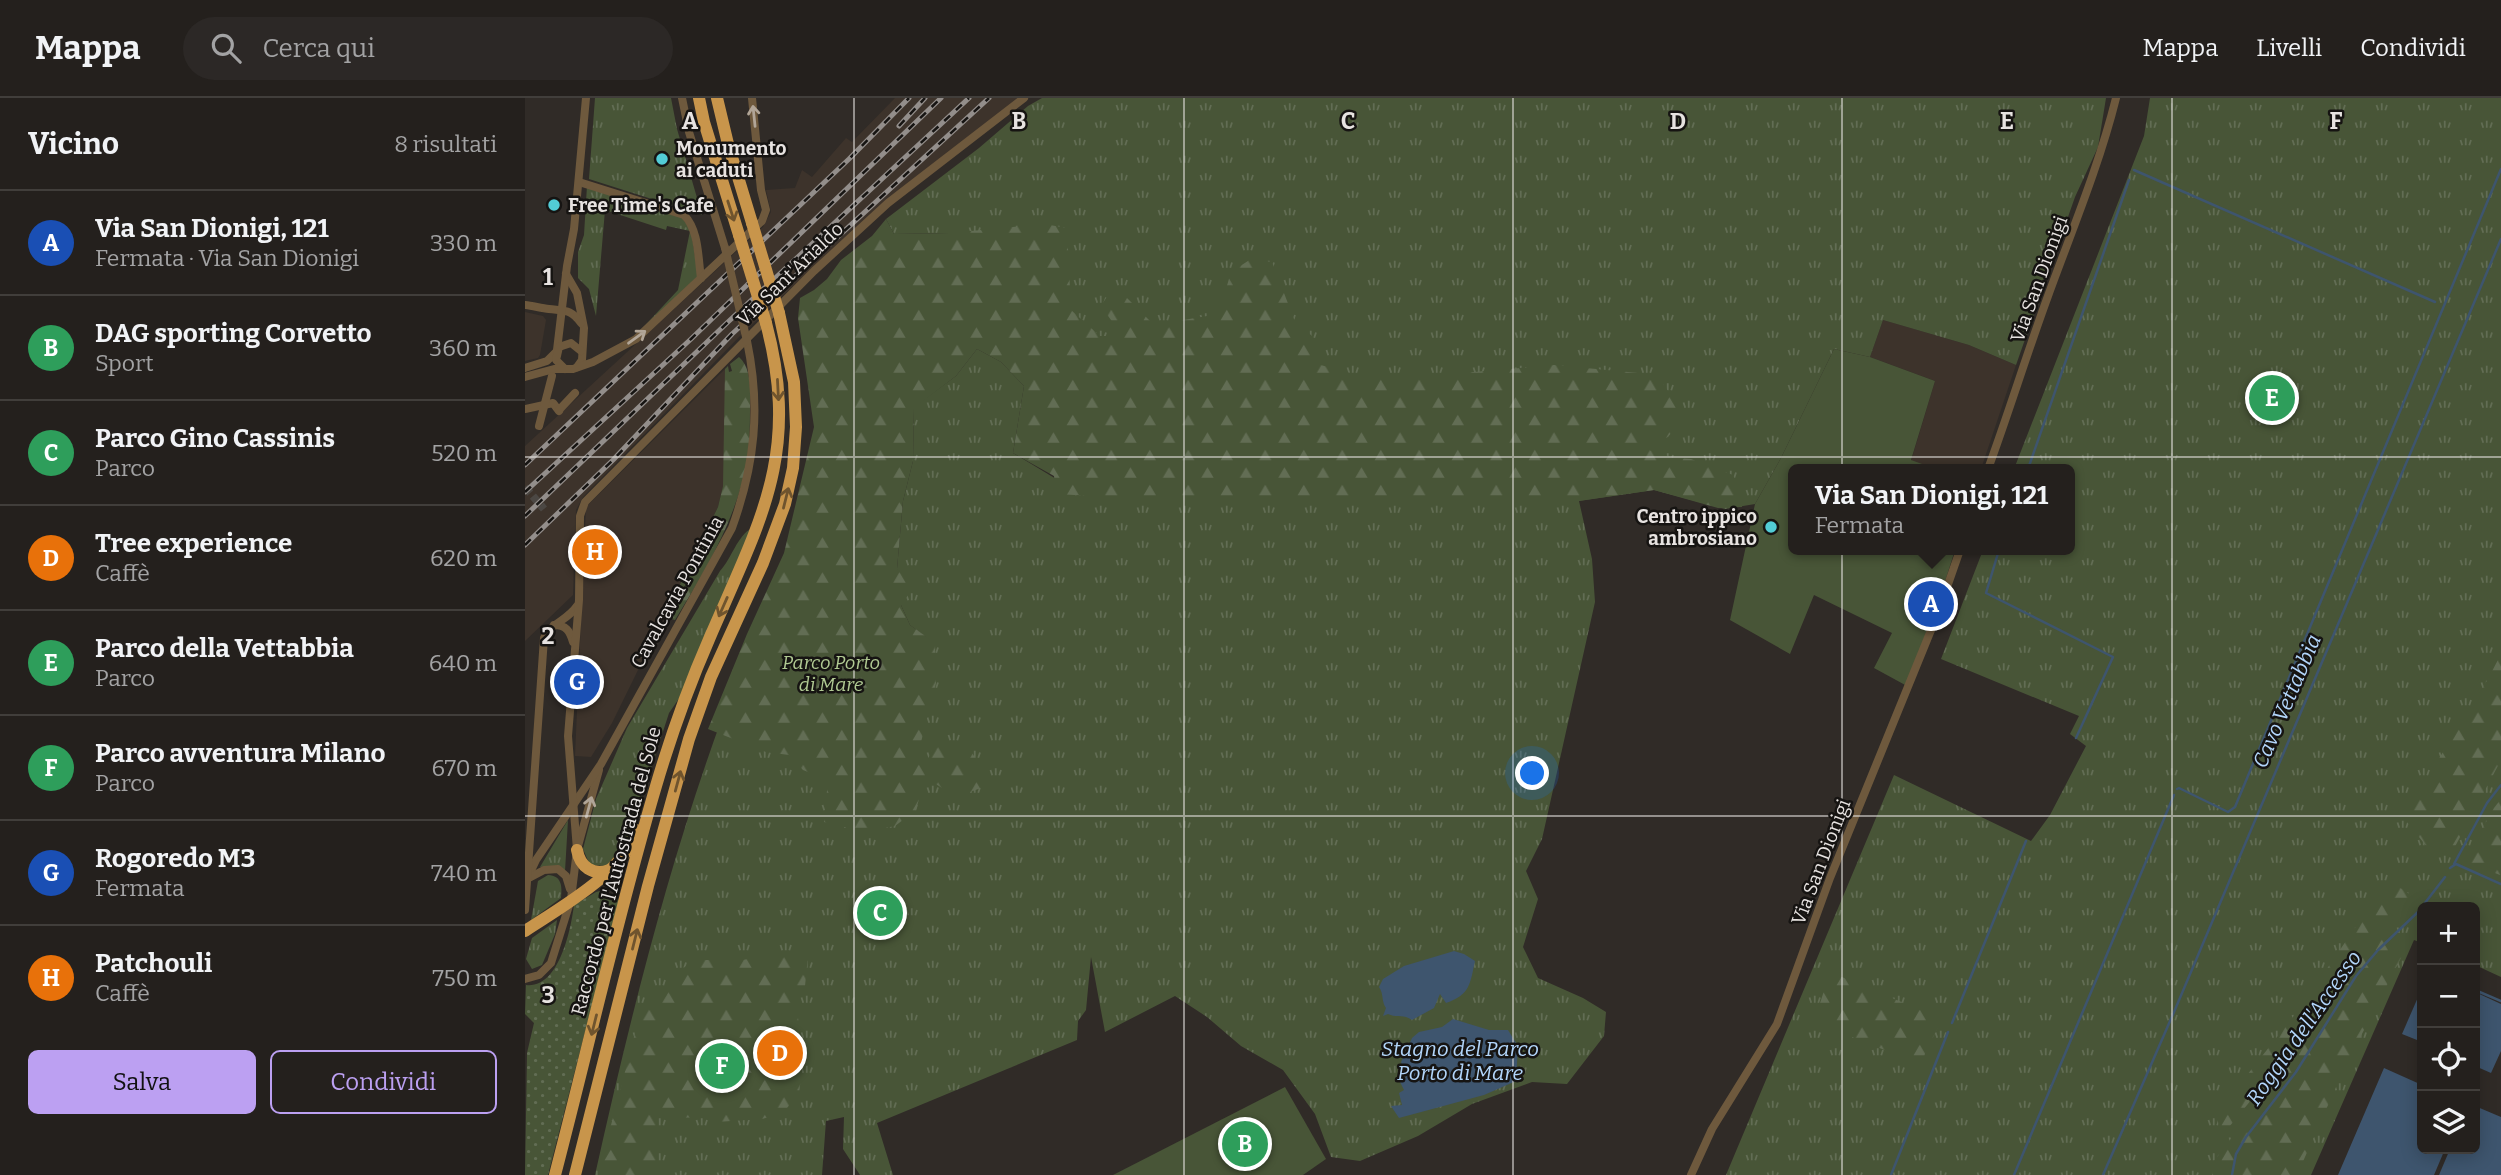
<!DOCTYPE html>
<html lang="it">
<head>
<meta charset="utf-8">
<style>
	:root { --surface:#24201d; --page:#2c2826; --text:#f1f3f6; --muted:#a3a3a4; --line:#413e3b; --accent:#bca0f2 }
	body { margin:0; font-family:Bitter,serif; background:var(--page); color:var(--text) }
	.controls { position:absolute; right:21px; bottom:21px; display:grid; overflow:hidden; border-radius:10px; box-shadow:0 4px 18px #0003 }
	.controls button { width:63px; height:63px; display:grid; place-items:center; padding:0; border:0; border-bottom:2px solid var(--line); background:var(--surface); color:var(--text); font:35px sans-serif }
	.you { position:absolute; left:1008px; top:676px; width:24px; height:24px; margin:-18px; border:5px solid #fff; border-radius:50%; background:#1a73e8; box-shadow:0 0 0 10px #1a73e833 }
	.badge { display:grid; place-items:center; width:46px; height:46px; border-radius:50%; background:var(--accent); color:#fff; font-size:23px; font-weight:700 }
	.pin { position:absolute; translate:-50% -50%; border:4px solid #fff; box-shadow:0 2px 7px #0006 }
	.popup { position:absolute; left:1263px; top:366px; width:287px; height:91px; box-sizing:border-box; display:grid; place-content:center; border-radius:10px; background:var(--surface); filter:drop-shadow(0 2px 5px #0005); font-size:23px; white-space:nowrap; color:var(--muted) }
	.popup b { font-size:26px; color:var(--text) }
	.popup::after { content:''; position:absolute; left:50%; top:100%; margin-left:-14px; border:14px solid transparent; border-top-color:var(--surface) }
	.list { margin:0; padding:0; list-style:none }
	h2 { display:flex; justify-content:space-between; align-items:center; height:91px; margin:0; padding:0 28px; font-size:30px }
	h2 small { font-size:23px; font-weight:400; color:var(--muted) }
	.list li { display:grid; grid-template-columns:46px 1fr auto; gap:21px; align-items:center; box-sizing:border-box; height:105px; padding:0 28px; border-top:2px solid var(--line) }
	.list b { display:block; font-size:26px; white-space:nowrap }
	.list p { margin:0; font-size:23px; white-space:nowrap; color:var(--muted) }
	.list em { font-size:23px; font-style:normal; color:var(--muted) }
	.actions { display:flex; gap:14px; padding:21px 28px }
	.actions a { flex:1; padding:16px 0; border:2px solid var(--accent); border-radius:10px; text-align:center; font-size:24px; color:var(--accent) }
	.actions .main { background:var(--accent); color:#111 }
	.icon { flex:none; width:38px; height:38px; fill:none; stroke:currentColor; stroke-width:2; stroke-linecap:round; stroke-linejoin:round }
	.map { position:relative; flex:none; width:1976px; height:1077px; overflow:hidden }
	header { display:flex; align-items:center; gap:42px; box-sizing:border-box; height:98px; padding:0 35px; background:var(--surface); border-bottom:2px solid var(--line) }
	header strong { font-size:33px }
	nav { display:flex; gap:38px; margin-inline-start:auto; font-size:24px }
	.search { width:490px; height:63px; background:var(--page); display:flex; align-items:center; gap:18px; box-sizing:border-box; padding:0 24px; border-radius:38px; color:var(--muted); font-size:26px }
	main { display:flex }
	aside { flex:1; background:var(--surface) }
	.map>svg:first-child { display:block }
	.built { fill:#3d332b }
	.grass { fill:url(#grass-tufts) }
	.forest { fill:url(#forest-firs) }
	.garden { fill:url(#garden-dots) }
	.pitch { fill:#485537 }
	.water { fill:#3e556e }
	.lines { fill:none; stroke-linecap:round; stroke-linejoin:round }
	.stream { stroke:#3e556e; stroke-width:2.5 }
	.minor-tunnel { stroke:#4b4743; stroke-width:8; stroke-dasharray:8 4; stroke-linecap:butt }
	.minor { stroke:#6e593d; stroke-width:8 }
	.highway { stroke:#c8954b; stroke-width:12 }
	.rail-casing { stroke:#938e8b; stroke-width:5 }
	.rail { stroke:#161412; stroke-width:2.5; stroke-dasharray:8; stroke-linecap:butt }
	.minor-bridge { stroke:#6e593d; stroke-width:8 }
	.highway-bridge { stroke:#c8954b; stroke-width:12 }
	.oneway { stroke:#b1a597 }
	.oneway2 { stroke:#6f542e }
	.grid { fill:none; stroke:#e7e3e1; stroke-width:2; stroke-opacity:0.55 }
	.poi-dot { fill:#52ccd6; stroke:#161412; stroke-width:2.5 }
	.labels { text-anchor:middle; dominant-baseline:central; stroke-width:5; stroke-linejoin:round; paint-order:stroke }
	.poi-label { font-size:19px; font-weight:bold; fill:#e7e3e1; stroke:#161412; text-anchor:start }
	.street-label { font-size:19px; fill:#e7e3e1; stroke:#161412 }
	.park-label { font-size:19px; font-style:italic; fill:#b1ca93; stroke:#161412 }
	.water-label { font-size:21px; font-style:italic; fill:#b2d5fa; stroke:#161412 }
	.grid-label { font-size:23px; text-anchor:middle; font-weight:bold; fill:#e7e3e1; stroke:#161412; stroke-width:5; stroke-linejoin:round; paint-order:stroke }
</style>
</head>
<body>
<header>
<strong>Mappa</strong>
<div class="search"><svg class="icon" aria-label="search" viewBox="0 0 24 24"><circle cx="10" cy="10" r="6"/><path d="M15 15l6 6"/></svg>Cerca qui</div>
<nav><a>Mappa</a><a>Livelli</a><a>Condividi</a></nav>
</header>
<main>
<aside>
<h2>Vicino<small>8 risultati</small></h2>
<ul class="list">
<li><span class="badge" style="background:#1a4fb4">A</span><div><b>Via San Dionigi, 121</b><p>Fermata · Via San Dionigi</p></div><em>330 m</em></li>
<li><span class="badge" style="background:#2e9e5b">B</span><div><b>DAG sporting Corvetto</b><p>Sport</p></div><em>360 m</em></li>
<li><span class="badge" style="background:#2e9e5b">C</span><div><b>Parco Gino Cassinis</b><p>Parco</p></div><em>520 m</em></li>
<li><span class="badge" style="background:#e8710a">D</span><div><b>Tree experience</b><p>Caffè</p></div><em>620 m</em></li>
<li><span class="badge" style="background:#2e9e5b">E</span><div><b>Parco della Vettabbia</b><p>Parco</p></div><em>640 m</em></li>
<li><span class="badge" style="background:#2e9e5b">F</span><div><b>Parco avventura Milano</b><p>Parco</p></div><em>670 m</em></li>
<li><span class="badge" style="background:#1a4fb4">G</span><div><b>Rogoredo M3</b><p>Fermata</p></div><em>740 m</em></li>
<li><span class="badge" style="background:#e8710a">H</span><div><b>Patchouli</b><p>Caffè</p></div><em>750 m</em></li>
</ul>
<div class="actions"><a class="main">Salva</a><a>Condividi</a></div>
</aside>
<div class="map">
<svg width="1976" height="1077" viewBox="0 0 1976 1077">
	<defs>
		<pattern id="grass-tufts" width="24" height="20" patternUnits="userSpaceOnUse" patternTransform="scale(1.75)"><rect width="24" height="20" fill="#485537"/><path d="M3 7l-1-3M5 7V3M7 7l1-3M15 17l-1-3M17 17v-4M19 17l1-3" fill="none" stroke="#626d54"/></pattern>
		<pattern id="forest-firs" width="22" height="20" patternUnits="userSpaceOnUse" patternTransform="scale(1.75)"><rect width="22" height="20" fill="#485537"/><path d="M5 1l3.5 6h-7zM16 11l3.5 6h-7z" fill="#626d54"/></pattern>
		<pattern id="garden-dots" width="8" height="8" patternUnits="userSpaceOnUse" patternTransform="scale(1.75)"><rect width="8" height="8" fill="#485537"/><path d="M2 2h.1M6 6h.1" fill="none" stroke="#626d54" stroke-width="1.8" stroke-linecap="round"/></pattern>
	</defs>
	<rect width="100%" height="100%" fill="#302b27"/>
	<g class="built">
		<polygon points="370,0 496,0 424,53 314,145 215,238 58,399 51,412 48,497 0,543 0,348 238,129 246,114 241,92 270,90 277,72 287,79 321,40 327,44"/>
		<polygon points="0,214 18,218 21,222 15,257 13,260 0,263"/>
		<polygon points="1358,222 1444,247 1491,267 1456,371 1411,371 1386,363 1410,283 1345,259"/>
		<polygon points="200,271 200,365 198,388 193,409 87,625 66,659 50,658 61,409"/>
	</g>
	<g class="grass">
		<polygon points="70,0 146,0 152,31 177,117 64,81"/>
		<path d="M517 0H1581L1573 49 1550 99 1491 267 1444 247 1358 222 1345 259 1309 251 1256 360 1230 406 1200 411 1129 392 1054 403 1067 461 1070 504 1017 741 1001 773 1013 801 998 849 1013 880 1058 900 1081 914 1079 938 1042 986 1007 984 947 1006 893 1038 835 1063 806 1059 790 1016 758 972 716 948 682 919 650 898 580 934 566 859 561 912 553 923 552 942 352 1025 368 1077H335L318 1051 319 1019 301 1023 297 1077H70C108 907 151 735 215 573L410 546 385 527 376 507 372 471 378 403 388 363 389 309 431 278 452 251 476 264 499 288 488 355 556 396 425 135 369 136 361 121 454 50 503 8Z"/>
		<polygon points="1625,0 1976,0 1976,879 1950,867 1950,809 1897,809 1897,845 1889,842 1786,1077 1201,1077 1369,677 1506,743 1525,717 1561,648 1545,636 1554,618 1416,561 1458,452 1544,452 1544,371 1489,371 1619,38"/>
		<polygon points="62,88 155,117 166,132 173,178 112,236 153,192 165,133 142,128 141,132 80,112 71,218 64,191 53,180 53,154 59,137"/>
		<path d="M227 430 155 599 144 615 107 729 98 749 81 768 65 767 58 751 71 701 102 630 195 473C207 460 212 438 227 430Z"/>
		<polygon points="43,722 40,773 32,768 15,769"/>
		<path d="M23 777C37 778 37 788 36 800L6 822 13 783Z"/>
		<polygon points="32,822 30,836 17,867 7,871 1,861 7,840"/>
	</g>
	<g class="forest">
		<path d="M361 121 369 136 425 135 519 126 542 130 546 212 575 238H592L591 229 576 208 583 197 601 199 629 227 682 218 701 191 706 174 726 161 747 164 769 221 788 239 792 266 843 280 892 279 1029 267 1124 276 1140 288 1152 309 1153 326 1143 339 1133 343 1124 352 1149 360 1166 361 1208 377 1217 396V409L1193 410 1129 392 1053 403 630 399 623 401 531 396 529 378 488 355 499 288 476 264 452 251 431 278 389 310 388 363 378 403 372 471 389 489 376 507 385 527 410 545 411 585 396 644 402 663 412 641C450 648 452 654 456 690L431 699 400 679 391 712 370 728 339 734 299 724 303 682 278 672 264 657 241 654 183 631 222 536 259 455 289 329 273 220 275 200 289 192 302 181 316 162 347 138Z"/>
		<path d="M214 259C225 268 226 290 225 304 225 331 225 360 217 385 203 435 177 478 150 522L139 519 193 409 198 388 200 271 203 268 204 274 207 273 205 266Z"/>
		<polygon points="1976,556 1976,662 1925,758 1902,749 1878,719 1963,581"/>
		<polygon points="1976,701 1976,776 1975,777 1939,763 1969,710"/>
		<polygon points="1874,789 1886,797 1839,848 1776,941 1695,1040 1692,1015 1775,910 1832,827"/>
		<polygon points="1852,839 1880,852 1819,971 1772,1077 1687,1077 1689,1063 1785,936"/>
		<polygon points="248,857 283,858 280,888 271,907 279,958 274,995 258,1015 237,1021 191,1024 183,1020 132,1019 132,1077 73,1077 115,916 141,898 154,874 161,868 179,862 217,862"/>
		<polygon points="1305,874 1417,921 1395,966 1289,924"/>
	</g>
	<path class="garden" d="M79 792 94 802 23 1077H0L2 955 9 925 0 916 1 887C34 891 46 831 49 807L71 794Z"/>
	<g class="pitch">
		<polygon points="1309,251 1345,259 1410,283 1386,362 1411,371 1268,371 1268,452 1430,452 1410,515 1382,588 1349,570 1367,535 1289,497 1265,556 1205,522 1230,406 1256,360"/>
		<polygon points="760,989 801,1061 778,1077 588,1077"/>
	</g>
	<g class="water">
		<path d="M929 853 939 856 950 863C945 886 945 897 921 905L915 896 909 910 887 922C879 916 871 920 863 916L858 918 861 910C856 903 859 896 854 889L858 881 879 868Z"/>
		<polygon points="1897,890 1897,944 1877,936"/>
		<polygon points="1950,894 1976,906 1976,953 1966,975 1950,968"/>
		<polygon points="928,921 964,932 983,932 993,948 991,983 959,997 874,1020 866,1008 877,1007 874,995 879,992 875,984 881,978 876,964 887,940 894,934 917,929"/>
		<polygon points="1859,970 1897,987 1897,1051 1920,1051 1909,1077 1813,1077"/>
		<polygon points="1950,1008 1976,1019 1976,1077 1914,1077 1925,1051 1950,1051"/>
	</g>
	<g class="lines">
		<g class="stream">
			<polyline points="1609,72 1910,204"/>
			<polyline points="1503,371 1604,82"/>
			<polyline points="1474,452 1461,495 1588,559 1551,640"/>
			<polyline points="1652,691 1654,690 1703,714 1710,709 1976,71"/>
			<polyline points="1929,766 1962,705 1976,687"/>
			<polyline points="1925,770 1931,766 1976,786"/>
			<polyline points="1950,892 1976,903"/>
			<polyline points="1427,925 1501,743"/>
			<polyline points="1366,1077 1423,934"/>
			<polyline points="1489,1077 1649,697"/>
			<polyline points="1578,1077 1649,914 1976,141"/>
			<polyline points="1707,1077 1711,1056 1721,1039 1771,974 1831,878 1853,852 1893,814 1920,779"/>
		</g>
		<polyline class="minor-tunnel" points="0,389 19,411"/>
		<g class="minor">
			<polyline points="157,0 164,34 200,150"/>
			<path d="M54 84 159 117C174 132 173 160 176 180"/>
			<polyline points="41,176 52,195 59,230 57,262 52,269"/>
			<path d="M0 207C8 208 16 210 24 211 40 213 46 211 56 225"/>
			<polyline points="32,252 42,168 49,131 61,0"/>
			<polyline points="0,270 22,263 31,254"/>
			<polyline points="40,271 31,262 34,249 46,245 56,253"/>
			<polyline points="0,279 29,271 48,271 68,264 111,241 237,123 241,112 236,92 227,0"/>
			<polyline points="0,311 28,305 34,313"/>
			<polyline points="34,312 50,295"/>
			<polyline points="14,328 27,278"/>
			<path d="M1463 371C1484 314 1502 255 1523 198 1547 132 1574 68 1591 0"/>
			<path d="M29 527C41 527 45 533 48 544"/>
			<polyline points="53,748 74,672"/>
			<path d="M2 781 11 762 76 666 207 430C230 366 236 310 222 243"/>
			<polyline points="2,781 19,772 33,771 41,778 45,791"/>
			<path d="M0 812 19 540C26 525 43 522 52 508"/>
			<polyline points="0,881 14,877 26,865 46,801 52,752 43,638 54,502 55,418 60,404 289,173 363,105 499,0"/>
			<polyline points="1166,1077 1187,1031 1252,926 1305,780 1413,515 1435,452"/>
		</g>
		<g class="highway">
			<polyline points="174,0 179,24 214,137"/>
			<polyline points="192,0 203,46 227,125"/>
			<path d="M52 752C55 769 68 778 84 772"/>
			<path d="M0 833C33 811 103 772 111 732"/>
			<path d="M30 1077C64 947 93 816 131 688 146 637 164 587 185 539 235 423 276 356 241 225"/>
			<polyline points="50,1077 123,788 164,641 186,579 238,465 260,406 268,370 271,329 269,284 254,215"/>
		</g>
		<g class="rail-casing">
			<g id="rail">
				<polyline points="374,28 400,0"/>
				<polyline points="0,367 324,61 384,0"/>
				<polyline points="0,394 166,241 416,0"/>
				<polyline points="0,418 204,223 444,0"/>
				<polyline points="0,447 88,362 207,236 464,0"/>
			</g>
		</g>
		<use href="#rail" class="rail"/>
		<polyline class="minor-bridge" points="200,150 222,243"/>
		<g class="highway-bridge">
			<polyline points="227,125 254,215"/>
			<polyline points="214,137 241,225"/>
		</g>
	</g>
	<defs><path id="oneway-shaft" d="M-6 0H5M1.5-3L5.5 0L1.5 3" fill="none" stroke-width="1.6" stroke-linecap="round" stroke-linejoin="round" transform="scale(1.75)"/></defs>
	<g class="oneway">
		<use href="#oneway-shaft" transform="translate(229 18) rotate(-96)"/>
		<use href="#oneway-shaft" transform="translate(112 239) rotate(-36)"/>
		<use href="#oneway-shaft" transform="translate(64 709) rotate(-75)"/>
	</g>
	<g class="oneway2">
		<use href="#oneway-shaft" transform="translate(206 113) rotate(72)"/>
		<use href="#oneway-shaft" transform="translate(253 292) rotate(87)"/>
		<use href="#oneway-shaft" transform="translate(261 400) rotate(-76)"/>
		<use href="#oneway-shaft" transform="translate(198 509) rotate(114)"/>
		<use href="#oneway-shaft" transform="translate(153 683) rotate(-75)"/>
		<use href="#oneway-shaft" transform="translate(110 841) rotate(-76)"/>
		<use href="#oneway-shaft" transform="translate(69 927) rotate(104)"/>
	</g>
	<path class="grid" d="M329 0V1077M659 0V1077M988 0V1077M1317 0V1077M1647 0V1077M0 359H1976M0 718H1976"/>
	<g class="poi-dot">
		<circle cx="137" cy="61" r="7"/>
		<circle cx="29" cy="107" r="7"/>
		<circle cx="1246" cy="429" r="7"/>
	</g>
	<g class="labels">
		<g class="poi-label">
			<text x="151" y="50">Monumento<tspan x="151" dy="22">ai caduti</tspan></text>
			<text x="43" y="107">Free Time's Cafe</text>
			<text x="1232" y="418" text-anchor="end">Centro ippico<tspan x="1232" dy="22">ambrosiano</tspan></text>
		</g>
		<g class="street-label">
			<text transform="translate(265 176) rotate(-44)">Via Sant'Arialdo</text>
			<text transform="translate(1514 181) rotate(-70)">Via San Dionigi</text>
			<text transform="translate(152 494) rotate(-61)">Cavalcavia Pontinia</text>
			<text transform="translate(1296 764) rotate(-69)">Via San Dionigi</text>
			<text transform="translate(91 773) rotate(-75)">Raccordo per l'Autostrada del Sole</text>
		</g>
		<g class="park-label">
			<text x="306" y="564">Parco Porto<tspan x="306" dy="22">di Mare</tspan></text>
		</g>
		<g class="water-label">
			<text transform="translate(1762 603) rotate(-67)">Cavo Vettabbia</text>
			<text transform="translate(1779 930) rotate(-55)">Roggia dell'Accesso</text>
			<text x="935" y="951">Stagno del Parco<tspan x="935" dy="24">Porto di Mare</tspan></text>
		</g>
	</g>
	<g class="grid-label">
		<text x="165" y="31">A</text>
		<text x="494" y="31">B</text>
		<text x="823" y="31">C</text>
		<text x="1153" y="31">D</text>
		<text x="1482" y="31">E</text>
		<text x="1811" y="31">F</text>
		<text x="23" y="187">1</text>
		<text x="23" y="546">2</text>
		<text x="23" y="905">3</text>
	</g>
</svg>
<div class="controls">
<button>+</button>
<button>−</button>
<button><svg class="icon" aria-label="locate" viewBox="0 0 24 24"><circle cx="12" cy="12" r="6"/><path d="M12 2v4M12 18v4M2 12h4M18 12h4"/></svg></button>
<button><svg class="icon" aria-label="layers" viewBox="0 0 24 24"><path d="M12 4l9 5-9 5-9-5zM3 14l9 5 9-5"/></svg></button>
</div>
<div class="you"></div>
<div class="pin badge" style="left:1406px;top:506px;background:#1a4fb4">A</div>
<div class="popup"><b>Via San Dionigi, 121</b>Fermata</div>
<div class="pin badge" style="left:720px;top:1046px;background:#2e9e5b">B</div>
<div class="pin badge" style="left:355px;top:815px;background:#2e9e5b">C</div>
<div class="pin badge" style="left:255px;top:955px;background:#e8710a">D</div>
<div class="pin badge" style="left:1747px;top:300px;background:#2e9e5b">E</div>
<div class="pin badge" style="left:197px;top:968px;background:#2e9e5b">F</div>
<div class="pin badge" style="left:52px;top:584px;background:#1a4fb4">G</div>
<div class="pin badge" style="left:70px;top:454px;background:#e8710a">H</div>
</div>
</main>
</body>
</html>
